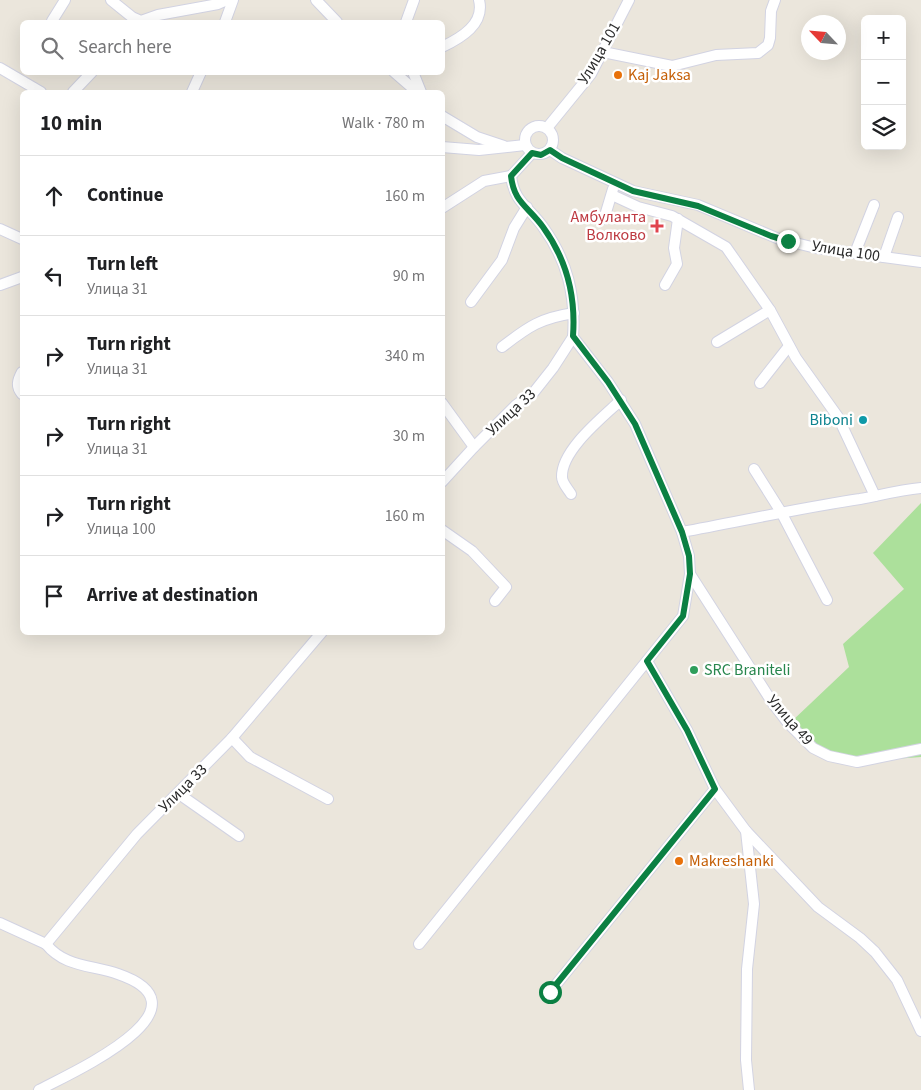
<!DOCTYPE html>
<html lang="en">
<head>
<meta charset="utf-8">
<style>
	:root { --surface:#fff; --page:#f6f6f6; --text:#202124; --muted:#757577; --line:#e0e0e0 }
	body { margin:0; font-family:"Source Sans 3",sans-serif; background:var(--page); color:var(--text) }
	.controls { position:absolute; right:15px; top:15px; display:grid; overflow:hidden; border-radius:8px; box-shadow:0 5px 20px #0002 }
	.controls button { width:45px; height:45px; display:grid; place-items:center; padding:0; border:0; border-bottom:1px solid var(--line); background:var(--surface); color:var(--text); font:25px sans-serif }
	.compass { position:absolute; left:801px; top:15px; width:45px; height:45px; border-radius:50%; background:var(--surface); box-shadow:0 5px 20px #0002; rotate:296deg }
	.stop { position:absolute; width:15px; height:15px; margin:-11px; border:4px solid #0b8043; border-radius:50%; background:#fff }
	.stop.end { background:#0b8043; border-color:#fff; box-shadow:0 1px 5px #0008 }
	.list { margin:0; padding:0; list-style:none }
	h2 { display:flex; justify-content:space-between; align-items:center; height:65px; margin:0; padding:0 20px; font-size:21px }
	h2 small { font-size:16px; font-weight:400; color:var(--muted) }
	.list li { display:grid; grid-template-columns:32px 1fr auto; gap:15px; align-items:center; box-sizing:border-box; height:80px; padding:0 20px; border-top:1px solid var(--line) }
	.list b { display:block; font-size:19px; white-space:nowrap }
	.list p { margin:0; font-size:16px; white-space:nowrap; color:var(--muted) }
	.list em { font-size:16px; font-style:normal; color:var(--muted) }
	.icon { flex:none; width:28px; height:28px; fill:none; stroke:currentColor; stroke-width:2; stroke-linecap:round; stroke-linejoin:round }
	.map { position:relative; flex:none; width:921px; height:1090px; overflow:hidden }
	.search { position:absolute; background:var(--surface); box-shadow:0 5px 20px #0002; left:20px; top:20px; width:425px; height:55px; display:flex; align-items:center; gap:12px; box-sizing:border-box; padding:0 18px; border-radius:8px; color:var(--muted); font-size:19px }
	.panel { position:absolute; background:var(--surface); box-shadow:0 5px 20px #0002; left:20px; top:90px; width:425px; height:545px; border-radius:8px }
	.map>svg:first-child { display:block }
	.grass { fill:#ace09b }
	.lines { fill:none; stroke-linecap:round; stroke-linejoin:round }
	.minor-casing { stroke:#d2d3e2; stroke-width:12 }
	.minor { stroke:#fff; stroke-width:10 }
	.route { stroke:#0b8043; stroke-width:6 }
	.food-dot { fill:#e8710a; stroke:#fff; stroke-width:2 }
	.health-dot { fill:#e0444e; stroke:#fff; stroke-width:2 }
	.culture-dot { fill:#0f9aa8; stroke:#fff; stroke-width:2 }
	.leisure-dot { fill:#2e9e5b; stroke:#fff; stroke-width:2 }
	.labels { text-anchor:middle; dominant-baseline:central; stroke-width:5; stroke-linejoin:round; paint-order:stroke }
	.street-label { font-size:16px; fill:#2a2a2a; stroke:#fff }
	.food-label { font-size:16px; fill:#c56008; stroke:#fff; text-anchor:start }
	.health-label { font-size:16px; fill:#be3a42; stroke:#fff; text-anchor:end }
	.culture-label { font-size:16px; fill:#0d838f; stroke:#fff; text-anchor:end }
	.leisure-label { font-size:16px; fill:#27864d; stroke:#fff; text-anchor:start }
</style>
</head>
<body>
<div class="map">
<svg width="921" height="1090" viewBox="0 0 921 1090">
	<rect width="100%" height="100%" fill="#ebe6dc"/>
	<polygon class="grass" points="921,503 921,757 868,761 813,748 791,722 849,667 843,644 904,589 873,553"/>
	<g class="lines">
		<g class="minor-casing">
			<g id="minor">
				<polyline points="111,0 132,17 141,21 158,15 218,4 227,0"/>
				<polyline points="316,0 337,22"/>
				<polyline points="52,21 65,0"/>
				<polyline points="225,22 233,0"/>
				<polyline points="406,22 414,0"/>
				<path d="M442 47C461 38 485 24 479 0"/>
				<polyline points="603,52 672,66 716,55 758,53 768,45 770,38 771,11 775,0"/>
				<polyline points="0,68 41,92"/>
				<polyline points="394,72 417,92"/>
				<polyline points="413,72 421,92"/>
				<polyline points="73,92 92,72"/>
				<polyline points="192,92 201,72"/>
				<polyline points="442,116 477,137 504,146"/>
				<circle cx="539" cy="140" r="14"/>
				<polyline points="547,128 591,74 629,0"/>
				<polyline points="442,147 479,150 525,145"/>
				<polyline points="550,150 562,158 633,191 698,205 779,239 816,248 921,262"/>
				<polyline points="612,195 638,207 672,216 726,247 770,310 796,358 838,417 875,496"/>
				<polyline points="442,208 484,181 511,176"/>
				<polyline points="604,219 613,189"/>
				<polyline points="0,229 22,239"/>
				<polyline points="855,253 874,205"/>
				<polyline points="884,257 898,217"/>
				<polyline points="0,285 22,277"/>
				<polyline points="665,285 677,264 674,248 678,219"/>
				<polyline points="471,302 502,260 514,228 527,207"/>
				<polyline points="717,342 770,310"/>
				<path d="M502 347C529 326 541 318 574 313"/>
				<path d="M22 372C17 381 16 387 22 394"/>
				<polyline points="760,383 789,346"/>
				<polyline points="442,403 474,447"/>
				<polyline points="754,469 781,512 827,600"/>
				<polyline points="442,482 474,447 516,405 534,392 553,368 573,337"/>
				<path d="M571 494C568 489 562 483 562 477 561 450 603 417 621 400"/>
				<polyline points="442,530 472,551 506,587 495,601"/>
				<path d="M682 532C742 521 800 508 860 499 881 495 900 490 921 488"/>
				<polyline points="690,574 772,702 788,723 813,748 829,756 857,762 921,749"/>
				<polyline points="647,661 687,730 715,789 746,831 818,907 860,938 875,952 897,980 921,1031"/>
				<polyline points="232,738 250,757 328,799"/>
				<polyline points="179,794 239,836"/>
				<polyline points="746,831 754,904 747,969 746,1060 749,1090"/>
				<polyline points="0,923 46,944"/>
				<polyline points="46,944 137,834 232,738 322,632"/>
				<path d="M419 944 683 616 690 574 689 556 682 532 635 424 608 382 573 337C576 295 567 260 543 227 528 206 514 202 511 176L532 153"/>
				<polyline points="550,992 715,789"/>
				<path d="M39 1090C71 1073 217 1008 118 974 92 965 64 967 46 944"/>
			</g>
		</g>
		<use href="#minor" class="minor"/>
	</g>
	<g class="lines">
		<path class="route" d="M550 992 715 789 687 730 647 661 683 616 690 574 689 556 682 532 635 424 608 382 573 336C576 295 567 260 543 227 528 206 514 203 511 176L532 153 541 155 550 150 562 158 633 191 698 206 771 236 788 241"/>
	</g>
	<g class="food-dot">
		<circle cx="618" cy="75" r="5"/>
		<circle cx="679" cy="861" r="5"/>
	</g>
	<path class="health-dot" d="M654.5 218.5h5v5h5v5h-5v5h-5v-5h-5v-5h5z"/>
	<circle class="culture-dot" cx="863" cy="420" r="5"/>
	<circle class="leisure-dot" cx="694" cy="670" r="5"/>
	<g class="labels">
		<g class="street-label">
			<text transform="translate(599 53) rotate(-60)">Улица 101</text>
			<text transform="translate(846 251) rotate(9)">Улица 100</text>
			<text transform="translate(511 412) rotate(-43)">Улица 33</text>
			<text transform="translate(790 720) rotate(49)">Улица 49</text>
			<text transform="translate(183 788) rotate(-45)">Улица 33</text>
		</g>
		<g class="food-label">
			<text x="628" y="75">Kaj Jaksa</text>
			<text x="689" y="861">Makreshanki</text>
		</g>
		<g class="health-label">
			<text x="646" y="217">Амбуланта<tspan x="646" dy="18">Волково</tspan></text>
		</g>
		<g class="culture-label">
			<text x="853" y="420">Biboni</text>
		</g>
		<g class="leisure-label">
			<text x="704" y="670">SRC Braniteli</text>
		</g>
	</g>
</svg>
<div class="controls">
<button>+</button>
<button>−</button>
<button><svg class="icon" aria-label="layers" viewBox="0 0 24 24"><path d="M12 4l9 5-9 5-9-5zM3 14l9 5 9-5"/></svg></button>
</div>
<svg class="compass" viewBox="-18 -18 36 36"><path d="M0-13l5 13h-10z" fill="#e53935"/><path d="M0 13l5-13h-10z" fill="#757577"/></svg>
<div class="stop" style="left:550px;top:992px"></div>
<div class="stop end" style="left:788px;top:241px"></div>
<div class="search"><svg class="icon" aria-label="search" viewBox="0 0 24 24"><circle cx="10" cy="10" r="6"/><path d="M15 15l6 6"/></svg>Search here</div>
<section class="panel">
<h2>10 min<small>Walk · 780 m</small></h2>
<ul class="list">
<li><svg class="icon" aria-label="ahead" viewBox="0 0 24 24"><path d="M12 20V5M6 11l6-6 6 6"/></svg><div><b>Continue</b></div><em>160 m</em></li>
<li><svg class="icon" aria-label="left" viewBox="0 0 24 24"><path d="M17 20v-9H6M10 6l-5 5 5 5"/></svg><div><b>Turn left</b><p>Улица 31</p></div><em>90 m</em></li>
<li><svg class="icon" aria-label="right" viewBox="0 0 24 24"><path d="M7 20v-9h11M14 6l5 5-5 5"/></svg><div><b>Turn right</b><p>Улица 31</p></div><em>340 m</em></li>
<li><svg class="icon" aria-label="right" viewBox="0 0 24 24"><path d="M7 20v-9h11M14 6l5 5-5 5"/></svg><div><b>Turn right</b><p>Улица 31</p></div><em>30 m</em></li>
<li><svg class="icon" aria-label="right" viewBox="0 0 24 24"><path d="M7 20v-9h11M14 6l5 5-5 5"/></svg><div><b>Turn right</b><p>Улица 100</p></div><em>160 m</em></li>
<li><svg class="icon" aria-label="arrive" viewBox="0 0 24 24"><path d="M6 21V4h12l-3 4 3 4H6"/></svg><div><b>Arrive at destination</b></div></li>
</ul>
</section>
</div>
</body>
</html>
